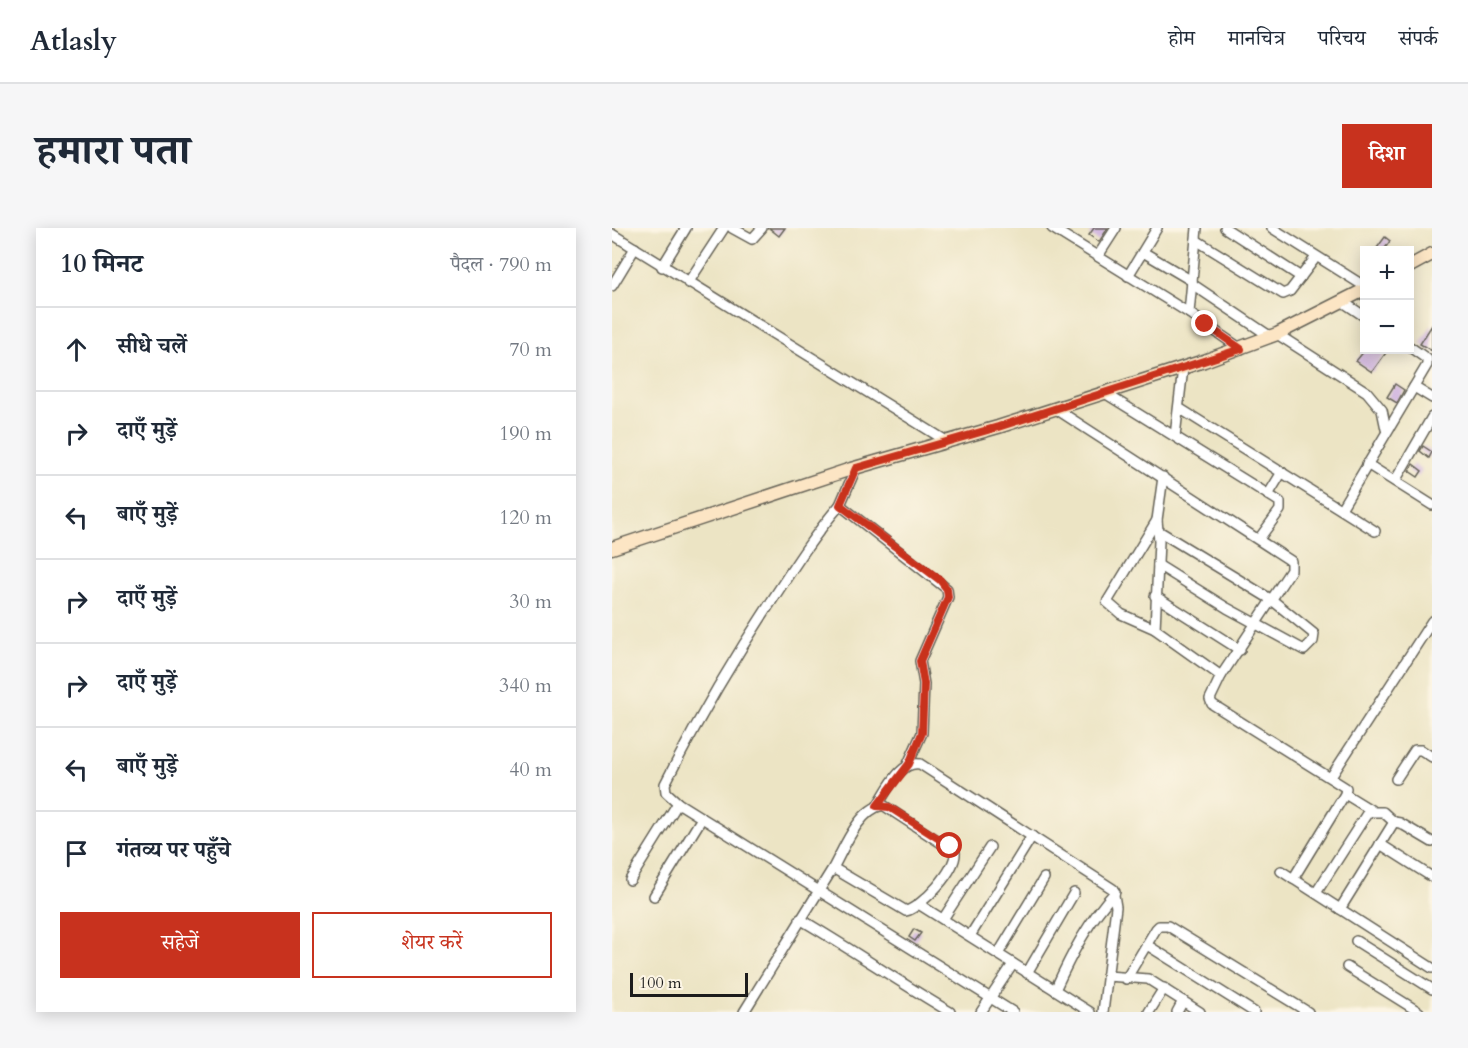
<!DOCTYPE html>
<html lang="hi">
<head>
<meta charset="utf-8">
<style>
	:root { --surface:#fff; --page:#f6f6f7; --text:#1f2937; --muted:#747a83; --line:#e0e1e3; --accent:#c8321e }
	body { margin:0; font-family:Cardo,"Noto Serif Devanagari",serif; background:var(--page); color:var(--text) }
	.controls { position:absolute; right:18px; top:18px; display:grid; overflow:hidden; border-radius:0px; box-shadow:0 3px 15px #0003 }
	.controls button { width:54px; height:54px; display:grid; place-items:center; padding:0; border:0; border-bottom:2px solid var(--line); background:var(--surface); color:var(--text); font:30px sans-serif }
	.scale { position:absolute; left:18px; bottom:15px; width:118px; box-sizing:border-box; padding-left:6px; border:3px solid #1c1c1c; border-top:0; font-size:16px; line-height:21px; white-space:nowrap; color:#1c1c1c; -webkit-text-stroke:4px #fcf5e5; paint-order:stroke }
	.stop { position:absolute; width:18px; height:18px; margin:-14px; border:4px solid #c8321e; border-radius:50%; background:#fff }
	.stop.end { background:#c8321e; border-color:#fff; box-shadow:0 2px 6px #0008 }
	.list { margin:0; padding:0; list-style:none }
	h2 { display:flex; justify-content:space-between; align-items:center; height:78px; margin:0; padding:0 24px; font-size:26px }
	h2 small { font-size:20px; font-weight:400; color:var(--muted) }
	.list li { display:grid; grid-template-columns:39px 1fr auto; gap:18px; align-items:center; box-sizing:border-box; height:84px; padding:0 24px; border-top:2px solid var(--line) }
	.list b { display:block; font-size:22px; white-space:nowrap }
	.list em { font-size:20px; font-style:normal; color:var(--muted) }
	.actions { display:flex; gap:12px; padding:18px 24px }
	.actions a { flex:1; padding:14px 0; border:2px solid var(--accent); border-radius:0px; text-align:center; font-size:21px; color:var(--accent) }
	.actions .main { background:var(--accent); color:#fff }
	.icon { flex:none; width:33px; height:33px; fill:none; stroke:currentColor; stroke-width:2; stroke-linecap:round; stroke-linejoin:round }
	.map { position:relative; flex:none; width:820px; height:784px; overflow:hidden; border-radius:0px }
	header { display:flex; align-items:center; gap:36px; box-sizing:border-box; height:84px; padding:0 30px; background:var(--surface); border-bottom:2px solid var(--line) }
	header strong { font-size:28px }
	nav { display:flex; gap:33px; margin-inline-start:auto; font-size:21px }
	.intro { display:flex; align-items:center; justify-content:space-between; box-sizing:border-box; height:144px; padding:0 36px }
	h1 { margin:0; font-size:42px }
	.button { padding:15px 27px; border-radius:0px; background:var(--accent); color:#fff; font-size:21px; font-weight:700 }
	main { display:flex; gap:36px; padding:0 36px }
	aside { flex:1; background:var(--surface); border-radius:0px; box-shadow:0 3px 15px #0003 }
	.map>svg:first-child { display:block }
	.building { fill:#ccaedf }
	.lines { fill:none; stroke-linecap:round; stroke-linejoin:round }
	.street-casing { stroke:#656257; stroke-width:12 }
	.secondary-casing { stroke:#656257; stroke-width:15 }
	.street { stroke:#fff; stroke-width:9 }
	.secondary { stroke:#fce5c4; stroke-width:12 }
	.route { stroke:#c8321e; stroke-width:8 }
</style>
</head>
<body>
<header>
<strong>Atlasly</strong>
<nav><a>होम</a><a>मानचित्र</a><a>परिचय</a><a>संपर्क</a></nav>
</header>
<div class="intro"><h1>हमारा पता</h1><a class="button">दिशा</a></div>
<main>
<aside>
<h2>10 मिनट<small>पैदल · 790 m</small></h2>
<ul class="list">
<li><svg class="icon" aria-label="ahead" viewBox="0 0 24 24"><path d="M12 20V5M6 11l6-6 6 6"/></svg><div><b>सीधे चलें</b></div><em>70 m</em></li>
<li><svg class="icon" aria-label="right" viewBox="0 0 24 24"><path d="M7 20v-9h11M14 6l5 5-5 5"/></svg><div><b>दाएँ मुड़ें</b></div><em>190 m</em></li>
<li><svg class="icon" aria-label="left" viewBox="0 0 24 24"><path d="M17 20v-9H6M10 6l-5 5 5 5"/></svg><div><b>बाएँ मुड़ें</b></div><em>120 m</em></li>
<li><svg class="icon" aria-label="right" viewBox="0 0 24 24"><path d="M7 20v-9h11M14 6l5 5-5 5"/></svg><div><b>दाएँ मुड़ें</b></div><em>30 m</em></li>
<li><svg class="icon" aria-label="right" viewBox="0 0 24 24"><path d="M7 20v-9h11M14 6l5 5-5 5"/></svg><div><b>दाएँ मुड़ें</b></div><em>340 m</em></li>
<li><svg class="icon" aria-label="left" viewBox="0 0 24 24"><path d="M17 20v-9H6M10 6l-5 5 5 5"/></svg><div><b>बाएँ मुड़ें</b></div><em>40 m</em></li>
<li><svg class="icon" aria-label="arrive" viewBox="0 0 24 24"><path d="M6 21V4h12l-3 4 3 4H6"/></svg><div><b>गंतव्य पर पहुँचे</b></div></li>
</ul>
<div class="actions"><a class="main">सहेजें</a><a>शेयर करें</a></div>
</aside>
<div class="map">
<svg width="820" height="784" viewBox="0 0 820 784">
	<rect width="100%" height="100%" fill="#fcf5e5"/>
	<filter id="ink" filterUnits="userSpaceOnUse"><feTurbulence type="fractalNoise" baseFrequency=".0167" numOctaves="2"/><feDisplacementMap in="SourceGraphic" scale="12" xChannelSelector="R" yChannelSelector="G"/><feConvolveMatrix kernelMatrix="1 2 1 2 8 2 1 2 1" color-interpolation-filters="sRGB"/></filter>
	<filter id="wash" filterUnits="userSpaceOnUse"><feTurbulence type="fractalNoise" baseFrequency=".008" numOctaves="4" result="noise"/><feDisplacementMap in="SourceGraphic" scale="24" xChannelSelector="R" yChannelSelector="G"/><feGaussianBlur stdDeviation="1.35" result="paint"/><feColorMatrix in="noise" values="0 0 0 0 0 0 0 0 0 0 0 0 0 0 0 0 0 1.4 0 .05"/><feComposite in="paint" operator="in"/></filter>
	<g filter="url(#wash)">
		<rect width="100%" height="100%" fill="#ece4c4"/>
		<g id="blocks">
			<g class="building">
				<polygon points="157,0 173,0 167,8"/>
				<polygon points="482,0 496,0 487,14 477,7"/>
				<polygon points="773,9 778,13 772,22 769,22 765,20"/>
				<polygon points="820,97 820,123 808,116"/>
				<polygon points="753,122 776,122 760,144 744,133"/>
				<polygon points="783,156 792,162 785,175 775,169"/>
				<polygon points="811,218 820,224 817,230 808,223"/>
				<polygon points="801,236 810,243 806,249 797,243"/>
				<polygon points="302,701 309,705 303,713 297,709"/>
			</g>
		</g>
	</g>
	<g filter="url(#ink)">
		<use href="#blocks" fill-opacity="0" stroke="#656257" stroke-width="1.5"/>
		<g class="lines">
			<g class="street-casing">
				<g id="street">
					<polyline points="120,0 140,11 150,0"/>
					<polyline points="440,0 577,85 629,121"/>
					<polyline points="613,0 689,49"/>
					<polyline points="660,0 752,58"/>
					<polyline points="0,6 336,214"/>
					<polyline points="584,12 671,66 678,63 704,29"/>
					<polyline points="531,24 580,53"/>
					<polyline points="486,28 504,0"/>
					<polyline points="50,39 74,0"/>
					<polyline points="516,48 545,0"/>
					<polyline points="76,55 112,0"/>
					<polyline points="580,56 659,109"/>
					<polyline points="0,58 23,20"/>
					<polyline points="731,74 752,88"/>
					<polyline points="577,85 585,0"/>
					<polyline points="665,106 755,164 770,182 774,201"/>
					<polyline points="802,159 820,170"/>
					<polyline points="491,164 668,274 668,282 647,311"/>
					<polyline points="567,180 763,303"/>
					<polyline points="444,181 679,333 679,342 609,448"/>
					<polyline points="563,208 571,140"/>
					<polyline points="755,236 820,277"/>
					<polyline points="244,240 228,277 335,361 336,369 308,433 312,456 310,505 296,536"/>
					<polyline points="551,249 545,292 547,313 543,401 609,448 598,471 600,476 734,560 733,566 681,651"/>
					<polyline points="783,253 820,189"/>
					<polyline points="656,267 670,244"/>
					<path d="M228 277C202 307 181 340 159 374 120 433 85 493 53 556L54 564 66 575 401 784"/>
					<polyline points="729,281 815,137 815,131 798,119"/>
					<polyline points="545,302 660,372 702,406 701,413 692,422 615,380 546,337"/>
					<polyline points="543,368 628,422"/>
					<polyline points="543,401 509,386 495,374 545,292"/>
					<polyline points="719,549 820,393"/>
					<polyline points="784,551 803,522 809,522 820,529"/>
					<polyline points="733,566 759,582"/>
					<path d="M265 578C275 563 288 532 308 536L501 661 504 679 491 784"/>
					<polyline points="768,616 820,649"/>
					<polyline points="669,643 820,740"/>
					<polyline points="18,652 66,575"/>
					<polyline points="704,665 756,584 771,584 782,594"/>
					<polyline points="42,668 90,590"/>
					<polyline points="308,677 478,784"/>
					<polyline points="728,681 782,594 788,595 820,614"/>
					<path d="M188 691C239 721 287 754 338 784"/>
					<polyline points="331,691 378,619"/>
					<polyline points="358,708 420,608"/>
					<polyline points="744,713 820,761"/>
					<polyline points="535,717 642,784"/>
					<polyline points="386,726 432,650"/>
					<polyline points="735,739 807,784"/>
					<polyline points="415,745 462,665"/>
					<polyline points="495,748 536,751 588,784"/>
					<polyline points="514,751 544,701 547,698 556,698 696,784"/>
					<path d="M443 762C459 727 477 692 503 664"/>
					<path d="M132 784 221 640 294 683C310 679 345 641 343 624L271 577C247 581 232 620 221 640"/>
					<polyline points="369,784 401,736"/>
					<polyline points="537,784 552,760"/>
					<polyline points="565,784 571,773"/>
				</g>
			</g>
			<g class="secondary-casing">
				<g id="secondary">
					<polyline points="798,38 820,26"/>
					<polyline points="0,320 239,241 386,199 592,133 665,106 752,62"/>
				</g>
			</g>
			<use href="#street" class="street"/>
			<use href="#secondary" class="secondary"/>
		</g>
	</g>
	<g class="lines" filter="url(#ink)">
		<polyline class="route" points="338,618 277,579 265,578 297,536 310,505 312,456 308,433 336,369 335,361 328,352 228,277 244,240 386,199 629,121 593,96"/>
	</g>
</svg>
<div class="controls">
<button>+</button>
<button>−</button>
</div>
<div class="scale">100 m</div>
<div class="stop" style="left:338px;top:618px"></div>
<div class="stop end" style="left:593px;top:96px"></div>
</div>
</main>
</body>
</html>
